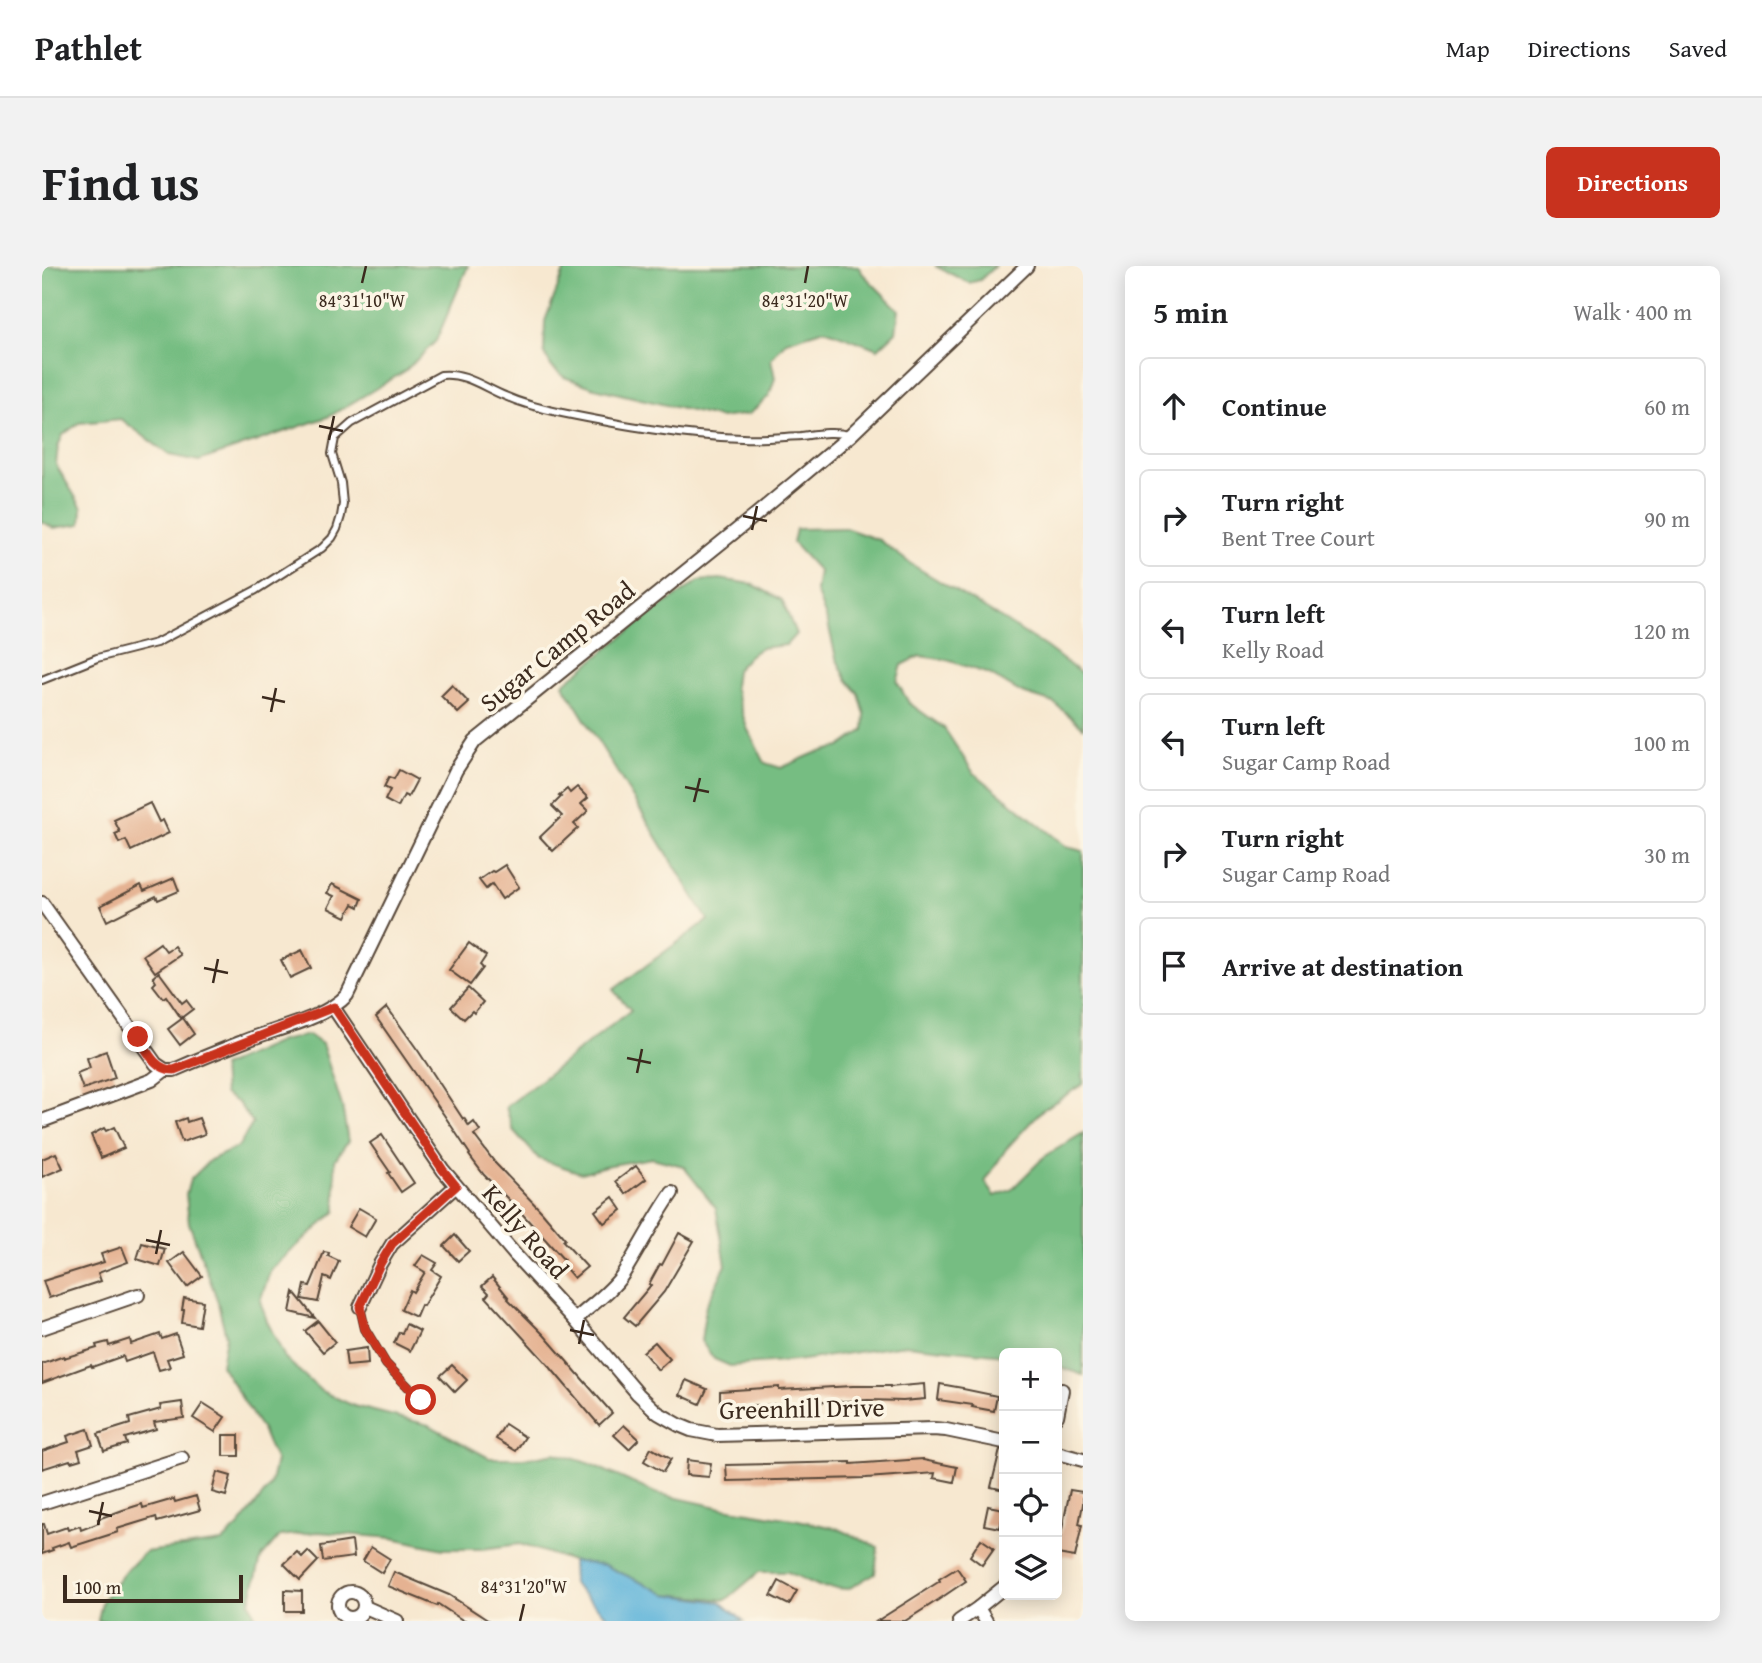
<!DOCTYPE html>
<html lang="en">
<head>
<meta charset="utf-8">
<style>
	:root { --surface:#fff; --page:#f2f2f2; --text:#202124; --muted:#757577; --line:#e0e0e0; --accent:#c8321e }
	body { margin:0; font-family:"Gentium Book Plus",serif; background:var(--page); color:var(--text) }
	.controls { position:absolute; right:21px; bottom:21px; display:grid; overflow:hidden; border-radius:10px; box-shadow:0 4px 18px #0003 }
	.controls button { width:63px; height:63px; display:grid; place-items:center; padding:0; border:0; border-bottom:2px solid var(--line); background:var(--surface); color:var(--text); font:35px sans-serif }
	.scale { position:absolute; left:21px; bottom:18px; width:180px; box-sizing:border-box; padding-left:7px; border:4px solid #3b2a1e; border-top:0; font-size:19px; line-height:24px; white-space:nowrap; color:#3b2a1e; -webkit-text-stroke:5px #fcf5e5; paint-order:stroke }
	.stop { position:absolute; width:21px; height:21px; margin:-16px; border:5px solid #c8321e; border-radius:50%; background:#fff }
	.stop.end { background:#c8321e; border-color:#fff; box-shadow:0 2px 7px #0008 }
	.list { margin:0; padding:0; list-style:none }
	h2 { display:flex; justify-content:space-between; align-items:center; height:91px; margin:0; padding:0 28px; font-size:30px }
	h2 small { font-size:23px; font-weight:400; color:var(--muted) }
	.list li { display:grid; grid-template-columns:46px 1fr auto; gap:21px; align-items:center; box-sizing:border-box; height:98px; margin:0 14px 14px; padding:0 14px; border:2px solid var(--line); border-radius:10px }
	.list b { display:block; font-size:26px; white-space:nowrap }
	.list p { margin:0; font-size:23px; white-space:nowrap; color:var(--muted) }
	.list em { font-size:23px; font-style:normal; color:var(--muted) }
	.icon { flex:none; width:38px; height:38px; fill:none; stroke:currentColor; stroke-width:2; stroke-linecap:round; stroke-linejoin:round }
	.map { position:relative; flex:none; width:1041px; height:1355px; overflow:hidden; border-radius:10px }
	header { display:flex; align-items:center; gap:42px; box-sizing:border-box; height:98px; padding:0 35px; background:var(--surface); border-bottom:2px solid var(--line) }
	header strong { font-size:33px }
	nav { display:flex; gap:38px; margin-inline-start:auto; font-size:24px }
	.intro { display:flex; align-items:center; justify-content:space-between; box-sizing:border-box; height:168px; padding:0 42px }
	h1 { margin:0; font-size:49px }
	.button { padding:18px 32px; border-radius:10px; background:var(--accent); color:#fff; font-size:24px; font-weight:700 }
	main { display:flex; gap:42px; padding:0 42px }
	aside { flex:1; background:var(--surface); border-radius:10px; box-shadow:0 4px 18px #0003 }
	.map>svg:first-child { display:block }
	.forest { fill:#76bd82; stroke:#587450; stroke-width:2 }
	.water { fill:#5db4da; stroke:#4c6f7c; stroke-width:2 }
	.building { fill:#e5b292 }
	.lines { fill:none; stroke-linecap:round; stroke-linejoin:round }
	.service-casing { stroke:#574639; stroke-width:10 }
	.minor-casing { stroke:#574639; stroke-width:16 }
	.service { stroke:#fff; stroke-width:6 }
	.minor { stroke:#fff; stroke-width:12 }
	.route { stroke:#c8321e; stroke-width:9 }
	.ticks { fill:none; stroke:#3b2a1e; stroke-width:2.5 }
	.labels { text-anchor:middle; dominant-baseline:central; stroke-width:7; stroke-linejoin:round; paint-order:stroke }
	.street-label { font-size:26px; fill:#3b2a1e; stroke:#fcf5e5 }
	.ticks-label { font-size:18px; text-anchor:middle; fill:#3b2a1e; stroke:#fcf5e5; stroke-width:7; stroke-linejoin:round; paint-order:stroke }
</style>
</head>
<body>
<header>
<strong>Pathlet</strong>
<nav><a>Map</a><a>Directions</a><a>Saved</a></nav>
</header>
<div class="intro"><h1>Find us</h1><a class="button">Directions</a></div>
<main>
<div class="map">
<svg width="1041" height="1355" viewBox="0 0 1041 1355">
	<rect width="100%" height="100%" fill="#fcf5e5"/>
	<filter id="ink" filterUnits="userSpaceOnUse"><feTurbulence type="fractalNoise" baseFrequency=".0143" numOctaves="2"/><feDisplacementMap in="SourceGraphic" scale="14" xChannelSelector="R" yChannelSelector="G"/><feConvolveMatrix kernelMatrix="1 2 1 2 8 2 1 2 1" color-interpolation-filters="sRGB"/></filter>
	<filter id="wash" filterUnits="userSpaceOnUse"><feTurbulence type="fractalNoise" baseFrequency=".00686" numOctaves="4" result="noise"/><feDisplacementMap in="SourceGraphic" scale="28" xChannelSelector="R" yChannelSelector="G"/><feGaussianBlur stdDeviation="1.57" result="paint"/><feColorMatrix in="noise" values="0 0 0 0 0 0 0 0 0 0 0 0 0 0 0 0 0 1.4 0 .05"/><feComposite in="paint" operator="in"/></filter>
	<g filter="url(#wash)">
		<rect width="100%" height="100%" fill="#f7e8d0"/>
		<g class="forest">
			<polygon points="0,0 426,0 394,75 363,105 288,150 157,195 127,189 79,153 37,157 21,169 16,180 14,199 40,242 39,258 12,262 0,256"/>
			<polygon points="524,0 816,0 821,8 857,44 854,66 836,83 783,63 744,75 729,93 733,112 727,130 707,148 678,152 553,122 522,111 509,100 502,86 503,55"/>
			<polygon points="893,0 953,0 938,14 927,17"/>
			<polygon points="803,262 837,274 869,298 957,351 1004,381 1041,409 1041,461 1012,437 980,427 947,408 905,394 878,390 860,399 855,416 867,437 902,462 931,506 1025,581 1041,585 1041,818 999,845 964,883 943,916 953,930 969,924 1002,891 1041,867 1041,1109 1015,1100 1015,1087 962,1087 962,1089 863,1079 754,1095 688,1100 672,1093 659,1075 664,1039 684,999 674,942 641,900 610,892 563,900 539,907 497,893 471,864 464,841 589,744 571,724 666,654 521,418 610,347 657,315 678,313 710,318 740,334 754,368 744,379 718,382 707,390 694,404 692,421 705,462 723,497 739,502 773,487 798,481 822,464 823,449 817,428 804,412 794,392 786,357 774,325 777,305 751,277 754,263"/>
			<polygon points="266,769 280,778 300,840 306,875 293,894 294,945 229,1003 218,1035 225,1055 243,1092 279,1125 312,1140 387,1159 447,1192 486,1192 513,1187 546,1197 613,1227 676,1241 756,1254 797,1263 836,1281 833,1307 806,1323 779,1321 746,1306 717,1306 684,1334 624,1328 562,1299 530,1295 478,1278 440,1283 401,1283 351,1272 276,1266 238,1270 219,1292 208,1336 215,1355 56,1355 60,1335 83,1306 103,1286 180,1276 197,1260 228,1220 234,1195 220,1164 179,1099 184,1070 175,1033 147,957 144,928 148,914 168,894 196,881 211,857 196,837 182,828 180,801 239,775"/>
		</g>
		<polygon class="water" points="530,1295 562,1299 624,1328 679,1336 702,1355 570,1355 531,1318"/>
		<g id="blocks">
			<g class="building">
				<polygon points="410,419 427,437 416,447 399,430"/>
				<polygon points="357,504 375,514 366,531 362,529 356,541 343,534 348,524 342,521 347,511 352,513"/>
				<polygon points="535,521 546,532 539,538 546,545 532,558 536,562 511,585 498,571 520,550 510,540 519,531 517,530 525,523 528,527"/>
				<polygon points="108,537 117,556 121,554 127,567 89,585 84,574 77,577 73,568 78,566 72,554"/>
				<polygon points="463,599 477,621 460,633 450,618 444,623 437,614 450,605 452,606"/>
				<polygon points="132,612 137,625 116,634 114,630 65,655 58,640 99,619 102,625"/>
				<polygon points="290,618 320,633 317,641 311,638 304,651 286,642 292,630 285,627"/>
				<polygon points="118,677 124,685 132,680 138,689 113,706 101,689"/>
				<polygon points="427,677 444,690 438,699 441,702 428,719 407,704"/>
				<polygon points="260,684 269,702 248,712 239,694"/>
				<polygon points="117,706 140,737 144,734 151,743 139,752 124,730 121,732 111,719 114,716 111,711"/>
				<polygon points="426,722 441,736 432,747 430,745 422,753 409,741"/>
				<polygon points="345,741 377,786 421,853 422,852 427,860 432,856 438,865 432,869 454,898 500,946 523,973 521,975 545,1001 532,1012 519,997 522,994 474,941 442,909 427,889 428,888 402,849 334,751"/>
				<polygon points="141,752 152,768 138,779 126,763"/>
				<polygon points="64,785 73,812 41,823 35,807 48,802 45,792"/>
				<polygon points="144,852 145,856 157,852 163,868 140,876 133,856"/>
				<polygon points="72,861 82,882 59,892 49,869 62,862 64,865"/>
				<polygon points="340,869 372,917 359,926 346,907 348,906 328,877"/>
				<polygon points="14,887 21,902 0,911 0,893"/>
				<polygon points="594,900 604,913 584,928 574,915"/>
				<polygon points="571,931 580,944 562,957 553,945"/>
				<polygon points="317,942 334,952 323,971 306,961"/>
				<polygon points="637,967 652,975 622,1026 593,1060 582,1051 609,1019 607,1018 618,998 620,999"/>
				<polygon points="413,969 427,985 416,995 402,980"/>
				<polygon points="100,977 123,983 118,1000 95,993"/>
				<polygon points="80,981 86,996 56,1007 59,1015 7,1032 1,1015 62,996 59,988"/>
				<polygon points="142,986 160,1010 145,1021 127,997"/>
				<polygon points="282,986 287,987 286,990 297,995 289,1014 282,1011 276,1036 260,1033 263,1019 268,1020"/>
				<polygon points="381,989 395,997 390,1004 399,1010 381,1040 379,1039 374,1051 359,1044 368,1024 371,1026 383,1006 373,1000"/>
				<polygon points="450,1011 467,1032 466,1033 502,1069 570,1147 557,1159 508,1101 444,1031 447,1027 440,1020"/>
				<polygon points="252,1026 273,1052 248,1046"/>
				<polygon points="142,1032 161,1035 157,1060 140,1057 142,1044 140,1044"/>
				<polygon points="276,1055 293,1076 281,1086 263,1065"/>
				<polygon points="364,1058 378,1065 368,1085 352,1077 357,1066 360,1067"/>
				<polygon points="118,1068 120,1073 134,1068 141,1088 125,1093 128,1101 117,1104 111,1086 83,1096 81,1090 50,1101 49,1099 0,1117 0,1098 22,1090 22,1092 55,1082 54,1079 66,1076 67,1080 88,1073 89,1078"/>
				<polygon points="613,1076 628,1093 616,1104 601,1086"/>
				<polygon points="325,1082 326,1098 305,1100 303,1085"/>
				<polygon points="410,1099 425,1114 413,1126 398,1110"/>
				<polygon points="644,1114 665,1123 658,1138 638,1129"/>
				<polygon points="882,1118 883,1133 861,1135 826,1134 678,1141 678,1125 737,1121 737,1124 811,1120 848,1120 848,1121"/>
				<polygon points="898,1118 921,1122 921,1123 955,1130 952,1145 930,1141 931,1139 896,1134"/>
				<polygon points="140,1136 142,1152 112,1156 114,1163 83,1172 85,1178 62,1185 56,1168 88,1158 87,1152 119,1143 118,1139"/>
				<polygon points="161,1137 183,1151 173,1166 151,1152"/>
				<polygon points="463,1158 483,1171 474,1185 454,1173"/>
				<polygon points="582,1159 597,1173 587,1183 572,1169"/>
				<polygon points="46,1163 51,1179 36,1184 39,1193 29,1196 28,1194 0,1203 0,1185 27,1176 25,1170"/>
				<rect x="181" y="1169" width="16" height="21"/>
				<polygon points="609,1182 629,1193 621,1206 602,1195"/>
				<polygon points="958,1184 962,1185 962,1224 949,1221"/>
				<polygon points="881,1193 881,1194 915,1201 912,1216 892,1212 893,1207 824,1212 685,1215 684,1199 809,1196 809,1198"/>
				<polygon points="645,1194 669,1197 667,1211 644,1209"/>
				<polygon points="175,1206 189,1210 184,1230 170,1226"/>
				<polygon points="1028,1224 1041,1226 1041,1238 1037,1258 1040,1259 1033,1291 1015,1288"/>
				<polygon points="154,1230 158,1244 115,1256 114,1251 75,1263 76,1266 29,1281 27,1276 10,1282 11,1284 0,1288 0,1258 2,1258 5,1268 25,1261 26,1264 38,1260 39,1264 57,1257 56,1253 81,1244 100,1238 101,1242 132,1233 133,1236"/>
				<polygon points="946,1240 962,1243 958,1262 942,1259"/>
				<polygon points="939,1273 952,1282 940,1299 928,1290"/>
				<polygon points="310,1275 312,1291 281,1295 279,1280"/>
				<polygon points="329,1281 348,1293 340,1307 321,1295"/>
				<polygon points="266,1285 276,1295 258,1314 242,1298 255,1286 260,1291"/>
				<polygon points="915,1302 924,1315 896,1334 863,1355 835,1355 898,1315 897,1313"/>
				<polygon points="352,1306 407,1329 447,1355 422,1355 396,1338 395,1340 346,1320"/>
				<polygon points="737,1315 755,1325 747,1339 729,1330"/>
				<polygon points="243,1324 260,1325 260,1345 243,1345"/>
			</g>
		</g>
	</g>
	<g filter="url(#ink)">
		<use href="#blocks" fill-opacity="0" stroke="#574639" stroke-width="2"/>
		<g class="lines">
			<g class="service-casing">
				<g id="service">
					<path d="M0 414 55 392 114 377 214 324 280 282 290 272 295 263 299 250 301 238 299 217 290 188 293 172 310 157 399 109C422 106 443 122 463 130 481 138 501 143 520 147 579 159 639 170 700 172 720 173 739 171 759 170 775 168 791 165 807 169"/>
					<polyline points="318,1041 323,1063 344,1098 379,1134"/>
				</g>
			</g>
			<g class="minor-casing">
				<g id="minor">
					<polyline points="0,637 114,798 123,804"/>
					<polyline points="291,741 401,904 474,990 533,1054 596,1128 616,1147 637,1159 649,1164 675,1169 891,1163 904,1164 962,1176"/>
					<path d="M0 855 110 814 123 804H132C157 793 182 783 208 773 237 762 284 752 305 729L414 504 433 475 716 247 809 169 985 0"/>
					<polyline points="318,1041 338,998 350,978 414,920"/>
					<path d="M533 1054C549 1039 569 1026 581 1008 598 981 612 953 630 927"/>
					<polyline points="0,1062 96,1029"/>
					<polyline points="1015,1150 1020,1124"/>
					<polyline points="1015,1187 1041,1194"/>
					<polyline points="0,1237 140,1192"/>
					<circle cx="309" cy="1339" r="13"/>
					<polyline points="323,1341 355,1355"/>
					<polyline points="936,1342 944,1355"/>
					<polyline points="917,1355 936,1342 962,1321"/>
				</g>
			</g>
			<use href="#service" class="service"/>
			<use href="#minor" class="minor"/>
		</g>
	</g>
	<g class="lines" filter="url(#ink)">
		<path class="route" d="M96 771C105 785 113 804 132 804L292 741 401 904 414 920 350 978 338 998 318 1041 323 1063 344 1098 379 1134"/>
	</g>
	<path class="ticks" d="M320 17 324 0M763 17 766 0M277 160 301 165M287 174 292 150M701 250 725 255M710 264 715 240M220 431 243 436M229 446 234 422M643 521 667 526M652 536 658 512M162 702 186 707M171 717 176 693M585 792 609 797M595 807 600 783M104 974 128 979M114 988 119 964M528 1064 552 1069M537 1078 542 1054M47 1245 70 1250M56 1259 61 1236M478 1355 482 1338"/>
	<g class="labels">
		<g class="street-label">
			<text transform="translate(515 380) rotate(-39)">Sugar Camp Road</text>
			<text transform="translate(484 965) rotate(49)">Kelly Road</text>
			<text transform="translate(760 1142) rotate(-1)">Greenhill Drive</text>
		</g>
	</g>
	<g class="ticks-label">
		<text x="320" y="41">84°31'10"W</text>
		<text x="763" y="41">84°31'20"W</text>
		<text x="482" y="1327">84°31'20"W</text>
	</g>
</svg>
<div class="controls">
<button>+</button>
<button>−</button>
<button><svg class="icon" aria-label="locate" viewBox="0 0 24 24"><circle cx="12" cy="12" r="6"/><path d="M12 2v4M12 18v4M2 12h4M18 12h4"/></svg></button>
<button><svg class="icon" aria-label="layers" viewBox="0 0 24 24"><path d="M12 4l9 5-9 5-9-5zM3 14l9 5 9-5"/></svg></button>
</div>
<div class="scale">100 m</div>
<div class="stop" style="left:379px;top:1134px"></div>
<div class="stop end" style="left:96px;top:771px"></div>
</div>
<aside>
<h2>5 min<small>Walk · 400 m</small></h2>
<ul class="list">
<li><svg class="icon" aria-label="ahead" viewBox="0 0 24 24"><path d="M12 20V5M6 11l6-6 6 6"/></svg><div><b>Continue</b></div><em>60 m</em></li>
<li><svg class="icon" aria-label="right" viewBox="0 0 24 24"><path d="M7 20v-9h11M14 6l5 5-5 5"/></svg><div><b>Turn right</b><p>Bent Tree Court</p></div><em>90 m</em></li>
<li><svg class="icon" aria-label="left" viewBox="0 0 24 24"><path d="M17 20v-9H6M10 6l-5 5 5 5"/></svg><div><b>Turn left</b><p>Kelly Road</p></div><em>120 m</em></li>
<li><svg class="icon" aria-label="left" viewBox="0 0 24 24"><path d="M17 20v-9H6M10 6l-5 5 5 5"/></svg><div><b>Turn left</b><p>Sugar Camp Road</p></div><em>100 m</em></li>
<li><svg class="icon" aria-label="right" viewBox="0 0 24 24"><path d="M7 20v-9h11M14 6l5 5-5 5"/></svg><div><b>Turn right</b><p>Sugar Camp Road</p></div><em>30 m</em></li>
<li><svg class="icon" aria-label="arrive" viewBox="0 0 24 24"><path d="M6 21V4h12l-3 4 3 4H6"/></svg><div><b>Arrive at destination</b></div></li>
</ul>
</aside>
</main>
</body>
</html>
